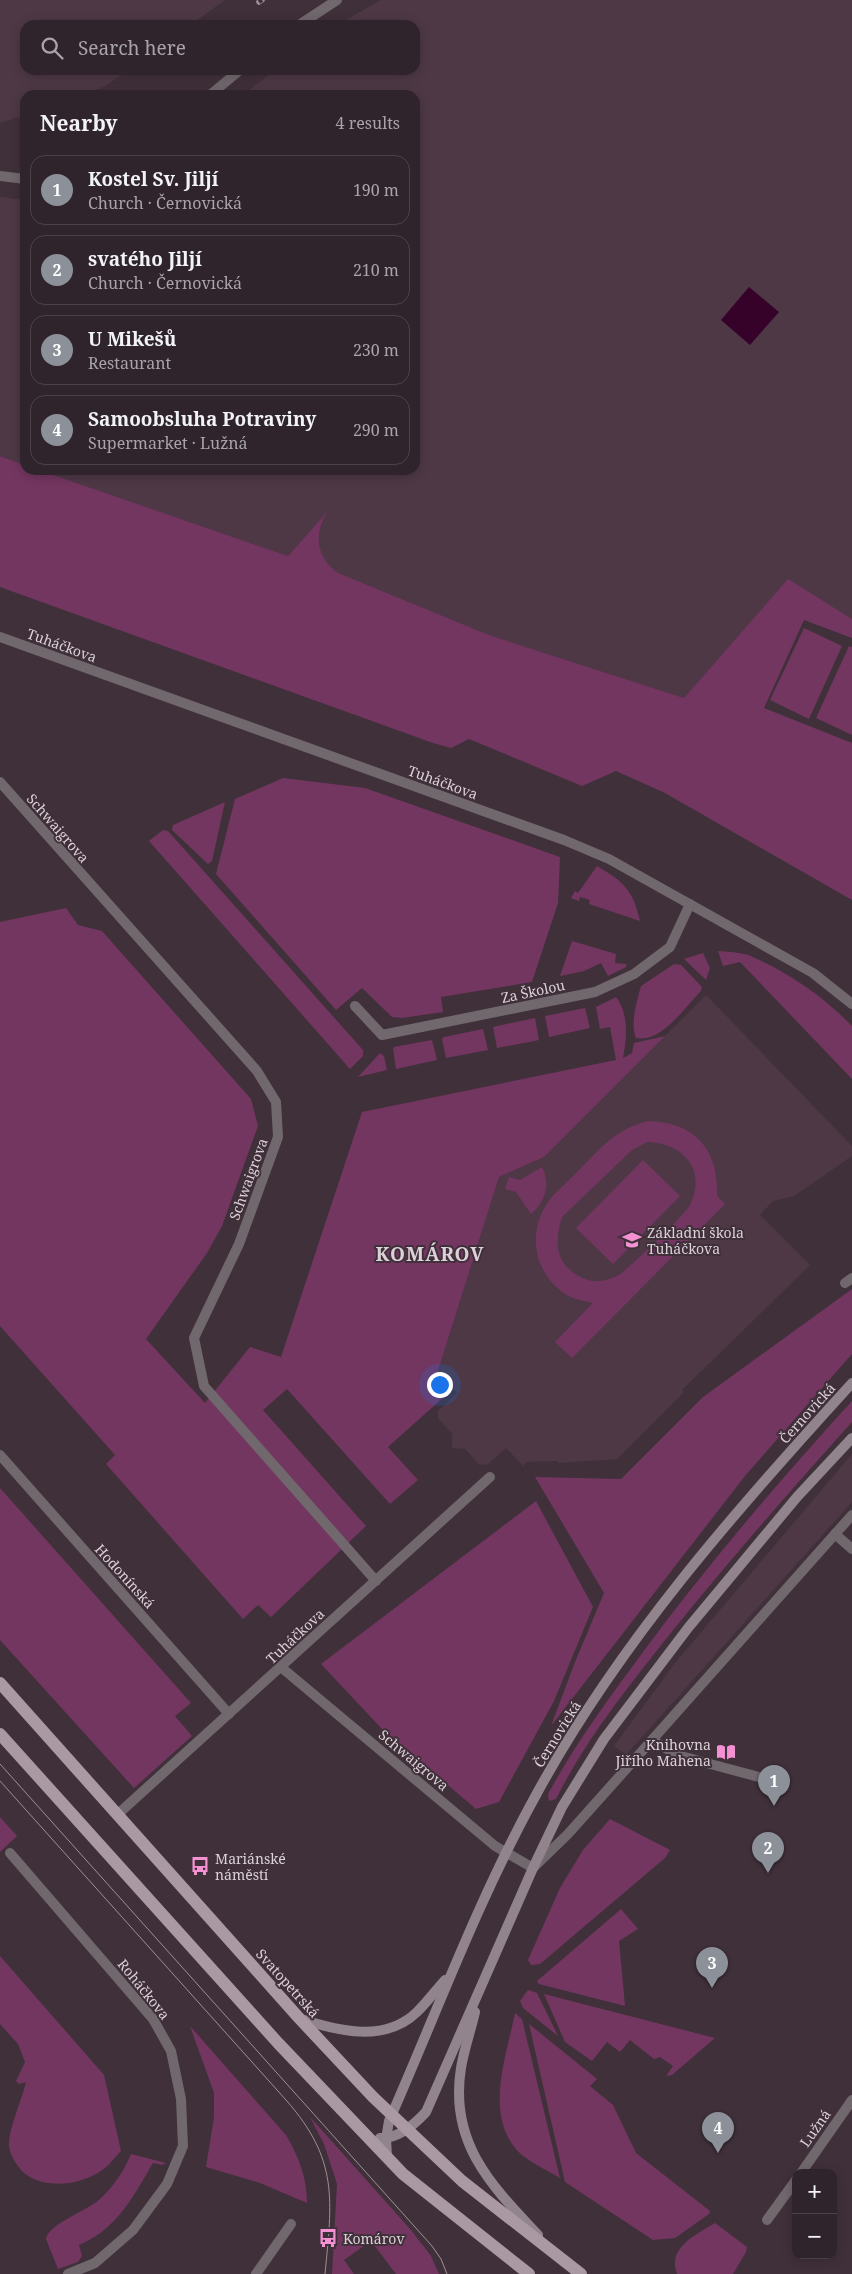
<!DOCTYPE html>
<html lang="en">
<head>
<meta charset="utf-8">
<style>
	:root { --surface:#30242c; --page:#3c3038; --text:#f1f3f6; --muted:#a8a4a9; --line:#4b4148; --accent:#8c9099 }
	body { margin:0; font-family:"Noto Serif",serif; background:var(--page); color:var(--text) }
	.controls { position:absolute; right:15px; bottom:15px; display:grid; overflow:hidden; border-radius:10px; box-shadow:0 2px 12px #0003 }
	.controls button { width:45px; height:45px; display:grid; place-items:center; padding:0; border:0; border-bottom:1px solid var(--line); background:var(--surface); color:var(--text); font:25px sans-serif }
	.you { position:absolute; left:439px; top:1384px; width:18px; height:18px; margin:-12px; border:4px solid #fff; border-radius:50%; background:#1a73e8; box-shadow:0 0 0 8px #1a73e833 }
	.badge { display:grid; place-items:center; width:32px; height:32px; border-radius:50%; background:var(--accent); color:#fff; font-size:16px; font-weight:700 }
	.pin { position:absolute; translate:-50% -41px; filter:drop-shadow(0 1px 2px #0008) }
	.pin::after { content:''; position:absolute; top:26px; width:18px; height:15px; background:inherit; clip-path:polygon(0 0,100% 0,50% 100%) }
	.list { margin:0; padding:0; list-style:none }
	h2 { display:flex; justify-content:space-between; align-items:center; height:65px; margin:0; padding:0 20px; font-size:21px }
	h2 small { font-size:16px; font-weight:400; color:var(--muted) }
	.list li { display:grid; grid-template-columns:32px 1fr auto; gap:15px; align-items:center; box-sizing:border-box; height:70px; margin:0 10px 10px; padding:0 10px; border:1px solid var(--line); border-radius:15px }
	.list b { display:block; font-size:19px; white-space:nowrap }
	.list p { margin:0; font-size:16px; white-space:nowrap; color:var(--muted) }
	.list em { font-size:16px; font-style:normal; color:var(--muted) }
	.icon { flex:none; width:28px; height:28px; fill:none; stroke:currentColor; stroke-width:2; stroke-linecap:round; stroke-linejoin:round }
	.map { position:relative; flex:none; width:852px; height:2274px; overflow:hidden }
	.search { position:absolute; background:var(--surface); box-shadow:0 2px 12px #0003; left:20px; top:20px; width:400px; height:55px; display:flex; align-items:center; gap:12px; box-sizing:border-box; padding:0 18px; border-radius:15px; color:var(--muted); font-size:19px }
	.panel { position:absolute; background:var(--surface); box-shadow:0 2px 12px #0003; left:20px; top:90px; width:400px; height:385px; border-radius:15px }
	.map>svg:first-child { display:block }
	.built { fill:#4e3846 }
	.green { fill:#733660; fill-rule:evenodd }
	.water { fill:#360229 }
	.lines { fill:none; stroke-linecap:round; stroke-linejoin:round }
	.minor { stroke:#70686d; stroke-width:10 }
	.secondary { stroke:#91848c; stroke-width:10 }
	.primary { stroke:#aa99a3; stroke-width:12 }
	.tram { stroke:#9c8f98; stroke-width:1 }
	.rail-casing { stroke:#9c8f98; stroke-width:5.5 }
	.rail { stroke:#40303a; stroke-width:4; stroke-dasharray:11; stroke-linecap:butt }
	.labels { text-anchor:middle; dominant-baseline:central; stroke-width:4; stroke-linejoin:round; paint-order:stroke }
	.street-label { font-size:14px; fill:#dcd1d8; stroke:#40303a }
	.poi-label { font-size:14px; fill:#dcd1d8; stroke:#40303a; text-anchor:start }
	.district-label { font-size:19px; font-weight:bold; letter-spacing:1px; fill:#dcd1d8; stroke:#40303a }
</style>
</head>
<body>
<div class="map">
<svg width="852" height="2274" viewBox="0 0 852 2274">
	<rect width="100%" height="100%" fill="#40303a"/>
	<g class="built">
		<polygon points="0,0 225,0 190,25 25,25 25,70 128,70 104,87 81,95 25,95 25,115 0,123"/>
		<polygon points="381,0 852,0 852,619 788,580 684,698 489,635 337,573 330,567 322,557 319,548 318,537 325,515 288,556 39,470 415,470 415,95 243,95 275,70 415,70 415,25 337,25"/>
		<polygon points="0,197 25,200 25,465 0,456"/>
		<polygon points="706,995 852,1146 852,1156 794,1196 773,1201 760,1215 810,1265 682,1390 684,1392 617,1459 559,1463 557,1461 526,1462 523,1466 506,1448 487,1465 479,1464 465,1449 452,1448 452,1434 438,1418 438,1411 457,1393 438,1371 499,1177 544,1157"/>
		<polygon points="852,1454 852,1502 626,1755 614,1746 675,1663"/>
	</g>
	<g class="green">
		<path d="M0 456 25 465V470H39L288 556 328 511C314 533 315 557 338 573L489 635 684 698 788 579 852 619V638L804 620 764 708 852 743V900L665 793 616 771 582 786 469 739 451 748 433 743 0 587Z"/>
		<polygon points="804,628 842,646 809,719 770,700"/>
		<polygon points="849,646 852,647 852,735 816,718"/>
		<polygon points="283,778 365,788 560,857 558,903 532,982 441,997 443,1012 402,1018 392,1017 362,988 336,1010 216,874 235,799"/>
		<polygon points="225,802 212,861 208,864 172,830 173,825"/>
		<polygon points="163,830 168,831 363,1050 363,1056 350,1069 149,841"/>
		<path d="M597 866C624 882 633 890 640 921L589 904 590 900 580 897 579 901 571 898 575 891 578 893Z"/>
		<path d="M66 908 78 925 102 931 251 1099 258 1126 222 1226 207 1253 146 1339 205 1403 250 1347 281 1357 362 1112 616 1060 610 1027 600 1029 596 1007 616 997C629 1013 627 1039 623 1058L632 1053 634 1043 665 1036 544 1157 499 1177 438 1371 446 1395 388 1447 418 1480 390 1504 287 1389 263 1410 366 1526 271 1617 258 1605 243 1619 106 1464 115 1455 0 1326V922Z"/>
		<polygon points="572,941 616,954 615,963 626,964 626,967 608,976 601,963 584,971 560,976"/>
		<path d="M718 951C730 952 744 952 755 958 791 974 825 998 852 1026V1079L740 962 723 966Z"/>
		<polygon points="703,953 710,968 706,980 684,959"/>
		<path d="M674 964 681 965 702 987 701 991C685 1007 662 1043 636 1038 630 1023 637 1001 641 986Z"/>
		<polygon points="585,1008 590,1028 549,1037 545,1016"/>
		<polygon points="535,1018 539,1040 497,1048 493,1027"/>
		<polygon points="483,1029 488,1050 446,1058 442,1039 444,1037"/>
		<polygon points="432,1040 437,1060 396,1069 393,1048 394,1047"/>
		<polygon points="380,1053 384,1056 387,1070 358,1077"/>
		<path d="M648 1121C694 1122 719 1149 717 1196L725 1204 572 1358 555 1342 593 1303C582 1300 570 1299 561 1291 533 1269 528 1231 548 1202 557 1190 570 1180 580 1169 603 1146 615 1130 648 1121ZM647 1142C684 1143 707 1170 690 1205 685 1215 633 1264 622 1273 618 1276 610 1279 605 1280 592 1284 580 1278 570 1270 554 1256 556 1236 562 1217L632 1150Z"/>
		<polygon points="643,1160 680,1196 613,1264 576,1228"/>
		<path d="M542 1167C551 1185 545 1202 531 1214L516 1192 505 1189 509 1177 520 1180Z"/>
		<polygon points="852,1289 852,1354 745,1476 551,1726 575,1662 604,1593 535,1477 621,1479 703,1397"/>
		<path d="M852 1401V1422C790 1491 728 1562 670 1634 628 1687 586 1739 556 1799L549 1801 548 1794C575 1744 609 1698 643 1652 708 1564 779 1481 852 1401Z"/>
		<polygon points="0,1488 191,1703 175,1716 192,1736 134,1788 0,1640"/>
		<polygon points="536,1501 593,1607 554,1701 499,1802 476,1809 382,1729 321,1664"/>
		<polygon points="0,1817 17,1836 0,1852"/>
		<polygon points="610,1819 670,1850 665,1858 540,1964 531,1965 528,1960 560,1888 583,1850"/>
		<polygon points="621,1909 638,1929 619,1941 625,2006 539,1984 537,1981"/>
		<path d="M0 1956 104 2075 121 2151C116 2156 111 2163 105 2168 84 2185 44 2191 23 2172 16 2165 8 2152 9 2142 10 2126 22 2099 26 2082L19 2084 16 2081 25 2062 18 2044 0 2024Z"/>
		<polygon points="528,1990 537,1993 558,2036 523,2008 520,2001"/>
		<polygon points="544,1994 715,2038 672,2075 666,2076 673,2066 660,2057 654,2059 630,2040 620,2052 607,2042 592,2061 565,2042"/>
		<path d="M515 2013 522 2019 560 2178C547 2170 523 2159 515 2148 485 2111 507 2054 515 2013Z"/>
		<polygon points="529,2024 597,2079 590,2086 613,2105 636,2153 710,2211 709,2214 675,2238 653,2240 565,2182"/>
		<path d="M190 2026 286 2135C299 2157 307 2178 307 2203L260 2183 206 2167 214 2117V2093Z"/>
		<polygon points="310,2117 411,2230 431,2256 439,2274 396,2274 371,2241 344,2260 354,2274 332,2274 337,2184 324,2144"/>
		<path d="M131 2154 166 2163 162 2165 153 2163C133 2197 117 2229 79 2245L82 2256 78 2262 58 2269 46 2239C48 2224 87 2211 100 2199 114 2186 124 2171 131 2154Z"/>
		<path d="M715 2223 747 2247 746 2252 733 2274H677C667 2247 696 2235 715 2223Z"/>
	</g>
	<polygon class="water" points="749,287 779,312 750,345 721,320"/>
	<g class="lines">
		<g class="minor">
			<polyline points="299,25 337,0"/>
			<polyline points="210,95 240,70"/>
			<polyline points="0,176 25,179"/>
			<polyline points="0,637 564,840 609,859 813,973 852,1004"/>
			<polyline points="0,782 257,1071 276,1102 278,1137 239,1244 194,1338 204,1386 376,1581"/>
			<polyline points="355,1006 382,1035 595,992 634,974 670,947 690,904"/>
			<polyline points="845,1283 852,1278"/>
			<polyline points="0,1455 229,1714"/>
			<polyline points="835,1534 852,1549"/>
			<polyline points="282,1668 495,1846 533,1868 568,1834 652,1740"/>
			<polyline points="770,1780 677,1755 652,1740 852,1515"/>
			<polyline points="118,1814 490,1477"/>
			<polyline points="10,1853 153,2019 171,2051 181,2099 183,2146 167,2184 133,2230 95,2263 68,2274"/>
			<polyline points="801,2173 852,2100"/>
			<polyline points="767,2220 796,2180"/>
			<polyline points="256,2274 291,2224"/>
		</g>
		<g class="secondary">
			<path d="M475 2012C471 2030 464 2049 461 2068 449 2143 491 2185 538 2235"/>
			<path d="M301 2019C338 2031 385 2043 417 2012 427 2002 436 1990 445 1980"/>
			<path d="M380 2138C398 2139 414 2125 426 2112L533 1868 562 1807 604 1739 688 1628 797 1497 852 1438"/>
			<path d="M387 2157 386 2139 389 2121C437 2012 478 1900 536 1795 618 1644 736 1510 852 1383"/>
		</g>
		<g class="primary">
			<polyline points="0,1683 299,2018 373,2097 462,2181 581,2274"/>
			<polyline points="0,1734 278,2043 403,2174 529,2274"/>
		</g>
		<g class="tram">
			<polyline points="0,1764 432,2246 441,2259 447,2274"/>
			<path d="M0 1781 286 2100C339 2160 332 2200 325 2274"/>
		</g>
		<g class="rail-casing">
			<polyline id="rail" points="259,2 262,0"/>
		</g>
		<use href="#rail" class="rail"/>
	</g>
	<defs>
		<g id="school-bare" transform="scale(1.5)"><path d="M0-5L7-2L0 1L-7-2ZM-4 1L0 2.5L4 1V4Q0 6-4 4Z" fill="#f491d3" stroke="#40303a" stroke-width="2.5" paint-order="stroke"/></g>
		<g id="library-bare" transform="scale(1.5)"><path d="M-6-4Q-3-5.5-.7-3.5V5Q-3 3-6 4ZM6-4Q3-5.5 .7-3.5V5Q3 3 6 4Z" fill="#f491d3" stroke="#40303a" stroke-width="2.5" paint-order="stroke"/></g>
		<g id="bus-bare" transform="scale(1.5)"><path d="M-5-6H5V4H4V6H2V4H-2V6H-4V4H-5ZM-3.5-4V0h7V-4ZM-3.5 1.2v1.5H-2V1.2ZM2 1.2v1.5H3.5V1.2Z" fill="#f491d3" stroke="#40303a" stroke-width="2.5" paint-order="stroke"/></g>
	</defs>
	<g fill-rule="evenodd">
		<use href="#school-bare" x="632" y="1240"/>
		<use href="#library-bare" x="726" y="1752"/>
		<use href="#bus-bare" x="200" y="1866"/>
		<use href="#bus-bare" x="328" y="2238"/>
	</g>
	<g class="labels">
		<g class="street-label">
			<text transform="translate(62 645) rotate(20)">Tuháčkova</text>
			<text transform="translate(443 782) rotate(20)">Tuháčkova</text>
			<text transform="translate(58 828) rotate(49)">Schwaigrova</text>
			<text transform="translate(533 991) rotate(-12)">Za Školou</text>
			<text transform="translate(248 1179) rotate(-70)">Schwaigrova</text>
			<text transform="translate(807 1413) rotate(-48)">Černovická</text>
			<text transform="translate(125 1576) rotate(48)">Hodonínská</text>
			<text transform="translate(295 1636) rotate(-43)">Tuháčkova</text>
			<text transform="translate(557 1734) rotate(-58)">Černovická</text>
			<text transform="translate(414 1760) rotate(40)">Schwaigrova</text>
			<text transform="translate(288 1983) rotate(48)">Svatopetrská</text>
			<text transform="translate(144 1989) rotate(51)">Roháčkova</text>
			<text transform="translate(815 2128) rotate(-55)">Lužná</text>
		</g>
		<g class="poi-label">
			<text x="647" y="1232">Základní škola<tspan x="647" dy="16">Tuháčkova</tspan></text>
			<text x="711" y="1744" text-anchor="end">Knihovna<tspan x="711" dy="16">Jiřího Mahena</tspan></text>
			<text x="215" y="1858">Mariánské<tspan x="215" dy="16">náměstí</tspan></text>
			<text x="343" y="2238">Komárov</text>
		</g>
		<g class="district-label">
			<text x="430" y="1254">KOMÁROV</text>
		</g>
	</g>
</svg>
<div class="controls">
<button>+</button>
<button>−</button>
</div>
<div class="you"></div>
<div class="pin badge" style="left:774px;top:1806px">1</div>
<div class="pin badge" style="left:768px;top:1873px">2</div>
<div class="pin badge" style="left:712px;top:1988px">3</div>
<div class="pin badge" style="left:718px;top:2153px">4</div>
<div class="search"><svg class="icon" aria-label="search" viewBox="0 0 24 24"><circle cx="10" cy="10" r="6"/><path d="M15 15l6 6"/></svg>Search here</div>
<section class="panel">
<h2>Nearby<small>4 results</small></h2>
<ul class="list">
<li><span class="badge">1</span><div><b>Kostel Sv. Jiljí</b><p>Church · Černovická</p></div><em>190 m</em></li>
<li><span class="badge">2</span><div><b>svatého Jiljí</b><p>Church · Černovická</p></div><em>210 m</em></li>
<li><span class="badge">3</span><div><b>U Mikešů</b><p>Restaurant</p></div><em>230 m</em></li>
<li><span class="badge">4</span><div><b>Samoobsluha Potraviny</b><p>Supermarket · Lužná</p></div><em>290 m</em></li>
</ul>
</section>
</div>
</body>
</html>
